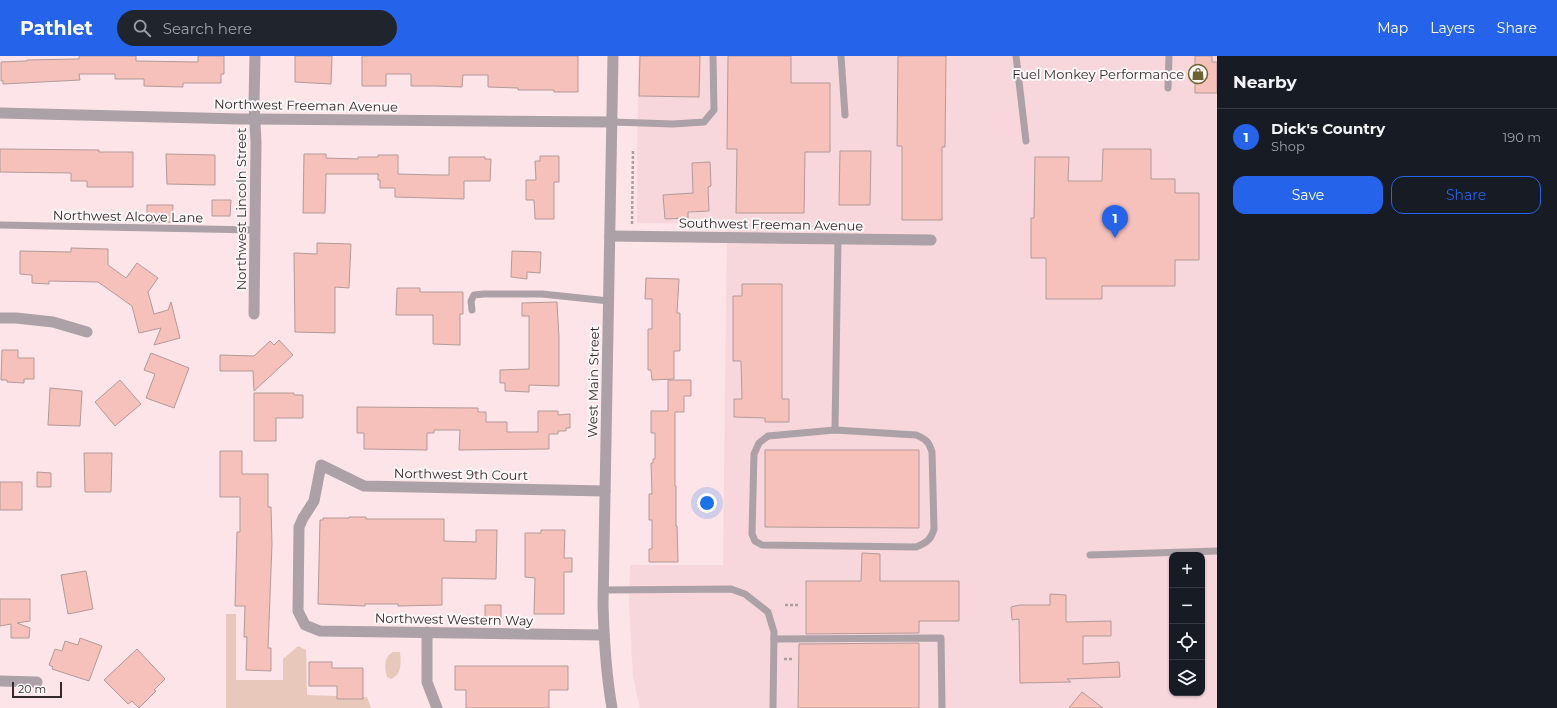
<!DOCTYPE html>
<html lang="en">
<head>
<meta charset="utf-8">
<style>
	:root { --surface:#171b24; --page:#20242c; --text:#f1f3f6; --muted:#9ea1a6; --line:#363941; --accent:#2563eb }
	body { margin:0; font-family:Montserrat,sans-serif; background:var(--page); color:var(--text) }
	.controls { position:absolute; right:12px; bottom:12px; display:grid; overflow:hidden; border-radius:8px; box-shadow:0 1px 3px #0004 }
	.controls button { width:36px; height:36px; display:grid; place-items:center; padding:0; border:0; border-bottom:1px solid var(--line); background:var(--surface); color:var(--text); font:20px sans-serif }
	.scale { position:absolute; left:12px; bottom:10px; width:50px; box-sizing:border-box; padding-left:4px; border:2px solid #342b2d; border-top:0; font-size:11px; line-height:14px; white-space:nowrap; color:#342b2d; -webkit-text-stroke:3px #fcf7f8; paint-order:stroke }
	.you { position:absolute; left:707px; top:447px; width:14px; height:14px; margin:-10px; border:3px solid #fff; border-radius:50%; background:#1a73e8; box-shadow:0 0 0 6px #1a73e833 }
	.badge { display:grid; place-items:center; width:26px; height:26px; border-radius:50%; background:var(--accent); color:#fff; font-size:13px; font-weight:700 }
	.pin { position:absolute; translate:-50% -33px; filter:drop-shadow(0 1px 2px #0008) }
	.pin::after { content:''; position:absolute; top:21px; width:14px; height:12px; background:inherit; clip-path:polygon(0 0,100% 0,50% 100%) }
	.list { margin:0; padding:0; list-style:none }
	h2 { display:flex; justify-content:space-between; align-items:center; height:52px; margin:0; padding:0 16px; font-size:17px }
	h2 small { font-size:13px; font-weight:400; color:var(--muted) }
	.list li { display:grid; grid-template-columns:26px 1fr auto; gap:12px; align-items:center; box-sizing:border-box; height:56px; padding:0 16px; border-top:1px solid var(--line) }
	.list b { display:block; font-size:15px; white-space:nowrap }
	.list p { margin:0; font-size:13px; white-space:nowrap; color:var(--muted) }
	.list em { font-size:13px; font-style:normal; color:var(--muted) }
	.actions { display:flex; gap:8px; padding:12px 16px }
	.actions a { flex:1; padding:9px 0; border:1px solid var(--accent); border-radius:12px; text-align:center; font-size:14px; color:var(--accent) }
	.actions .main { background:var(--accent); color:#fff }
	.icon { flex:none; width:22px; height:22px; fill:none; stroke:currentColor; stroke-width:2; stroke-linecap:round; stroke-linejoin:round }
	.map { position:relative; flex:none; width:1217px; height:652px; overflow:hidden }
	header { display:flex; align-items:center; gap:24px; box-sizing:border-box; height:56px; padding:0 20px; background:var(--accent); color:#fff }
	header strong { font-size:19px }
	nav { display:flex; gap:22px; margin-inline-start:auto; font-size:14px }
	.search { width:280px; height:36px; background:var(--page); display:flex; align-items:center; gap:10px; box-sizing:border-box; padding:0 14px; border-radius:22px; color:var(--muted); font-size:15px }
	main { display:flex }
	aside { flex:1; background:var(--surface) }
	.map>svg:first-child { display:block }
	.built { fill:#f7d6dc; fill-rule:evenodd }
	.green { fill:#e8c8bb }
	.building { fill:#f6c0bb; stroke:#b29b99 }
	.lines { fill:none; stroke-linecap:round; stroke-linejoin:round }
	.path { stroke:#af9c9f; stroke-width:2.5; stroke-dasharray:3 2; stroke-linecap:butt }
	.service { stroke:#aba1a6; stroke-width:7 }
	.minor { stroke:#aba1a6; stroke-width:11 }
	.tertiary { stroke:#aba1a6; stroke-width:11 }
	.labels { text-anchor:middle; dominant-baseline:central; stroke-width:4; stroke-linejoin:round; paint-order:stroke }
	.poi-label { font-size:13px; fill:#342b2d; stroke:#fcf7f8; text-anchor:end }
	.street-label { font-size:13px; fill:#342b2d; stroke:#fcf7f8 }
</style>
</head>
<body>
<header>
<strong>Pathlet</strong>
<div class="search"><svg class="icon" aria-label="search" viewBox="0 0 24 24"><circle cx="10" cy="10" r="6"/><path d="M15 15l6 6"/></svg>Search here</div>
<nav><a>Map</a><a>Layers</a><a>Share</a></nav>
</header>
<main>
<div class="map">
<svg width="1217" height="652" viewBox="0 0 1217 652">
	<rect width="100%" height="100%" fill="#fde4e8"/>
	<path class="built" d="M638 0H1217V652H640L633 621 629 549 630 509H723L727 168 637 167ZM1172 499H1202V637H1172Z"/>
	<g class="green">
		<polygon points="226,558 236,558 236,624 283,624 283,603 298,590 306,594 307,639 367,641 371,652 226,652"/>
		<path d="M393 596H400C401 607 402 618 391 623L387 621C384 611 384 601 393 596Z"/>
	</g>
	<g class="building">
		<polygon points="79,0 136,0 136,5 198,6 198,0 224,0 224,18 221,18 221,27 183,27 183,31 144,30 144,23 115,23 115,18 79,18 80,24 3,28 3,24 1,25 1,6 27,5 27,4 79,3"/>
		<polygon points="295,0 332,0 331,28 295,26"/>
		<polygon points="362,0 578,0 578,36 554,36 554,34 518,34 518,32 488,31 488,19 463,19 462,31 435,30 411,30 411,18 386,18 386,30 362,30"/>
		<polygon points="640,0 700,0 699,41 639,40"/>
		<polygon points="728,0 791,0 791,27 830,27 830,96 805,96 804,157 736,157 737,93 727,93"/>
		<polygon points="898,0 946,0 945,91 942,91 942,164 902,164 902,90 897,90"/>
		<polygon points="1195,0 1212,0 1212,6 1217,6 1217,37 1195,37"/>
		<polygon points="0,93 99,94 99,96 133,96 133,131 87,131 87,125 71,125 71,117 0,116"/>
		<polygon points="1103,93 1151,93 1151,123 1175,123 1175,137 1199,137 1199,204 1175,204 1175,230 1102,230 1102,243 1046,243 1046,202 1031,202 1031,162 1034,162 1035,101 1069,101 1068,125 1102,125"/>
		<polygon points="840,95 871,95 870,149 839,149"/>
		<polygon points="166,98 215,99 215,129 167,128"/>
		<polygon points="304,98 326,98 326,102 358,103 358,101 378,101 378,99 398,99 398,118 435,119 449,119 449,101 485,101 485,103 491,103 490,125 464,125 464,143 395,141 395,132 380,132 380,124 378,124 378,118 326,118 325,157 303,157"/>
		<polygon points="540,100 559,100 559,126 554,126 554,163 535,163 534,144 526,144 526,124 536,124 535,105 540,105"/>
		<polygon points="710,106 711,130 708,131 709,155 688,156 688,162 665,163 663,139 693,137 692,107"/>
		<polygon points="212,144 231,144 230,160 212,160"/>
		<polygon points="147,149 173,149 172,166 147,167"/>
		<polygon points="317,187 351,188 349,232 335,231 335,277 295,276 294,197 317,198"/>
		<polygon points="71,192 108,193 108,209 126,222 137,207 158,222 148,236 154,258 168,254 171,246 180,282 154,289 161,272 139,277 132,250 98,226 49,225 49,228 32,227 32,219 20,218 20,195 71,196"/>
		<polygon points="512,195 541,196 540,217 527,216 527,223 511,221"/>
		<polygon points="646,222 679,223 677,257 680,257 680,295 674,295 674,323 652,324 651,314 648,314 648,273 652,273 652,243 645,243"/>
		<polygon points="742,228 782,228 782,343 789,343 789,366 765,366 765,362 734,361 734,343 742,343 741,305 733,305 733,240 742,240"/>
		<polygon points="397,232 420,232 420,236 463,236 463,258 460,258 460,289 433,288 433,259 396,259"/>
		<polygon points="557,246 559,282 559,330 529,329 529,336 505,335 505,327 500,327 500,314 529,313 529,260 522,260 522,247"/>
		<polygon points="279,284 293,299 254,335 253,315 220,315 220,299 254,300 270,285 274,289"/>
		<polygon points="2,294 18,294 18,302 34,302 34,323 24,323 24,327 7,326 7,324 1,324"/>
		<polygon points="151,297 189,312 174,352 146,342 155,318 144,314"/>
		<polygon points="120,324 141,348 115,370 95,346"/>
		<polygon points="668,324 691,324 691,340 684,340 684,356 675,356 675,430 676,430 676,470 677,470 678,506 649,506 649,493 652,493 652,464 649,464 649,438 652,438 651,407 653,407 653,403 655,403 655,377 651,377 651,355 668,355"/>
		<polygon points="50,332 82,335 80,370 48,369"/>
		<polygon points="254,337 294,337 294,339 303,339 303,362 276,362 276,385 254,385"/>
		<polygon points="357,351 478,352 478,356 486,356 486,366 507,366 507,376 538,376 538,355 558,355 558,359 570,358 570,372 566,372 566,375 558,375 558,378 549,378 549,393 459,394 460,374 434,374 434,377 427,377 427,394 364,393 364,377 357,377"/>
		<polygon points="765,394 919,394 919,472 765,471"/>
		<polygon points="220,395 242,395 242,418 268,418 268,451 271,451 272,488 268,592 271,592 271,615 246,614 247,581 244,581 245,550 235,550 237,476 240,476 240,441 220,441"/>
		<polygon points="84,397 112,397 111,436 85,436"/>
		<polygon points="37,416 51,417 51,431 37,431"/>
		<rect x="0" y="426" width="22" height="28"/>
		<polygon points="349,461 366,461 366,463 444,463 444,485 476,486 476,474 497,474 496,523 442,522 442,549 398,550 398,548 365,548 365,550 318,548 320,464 323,464 323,462 349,462"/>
		<polygon points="541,474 565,474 564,502 572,502 572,516 564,516 564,558 534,558 535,522 525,521 525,477 541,477"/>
		<polygon points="862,497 880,498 880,525 959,525 959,565 919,565 919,577 806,578 806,525 861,525"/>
		<polygon points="86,515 93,553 68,558 61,519"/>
		<polygon points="1050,538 1066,539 1066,566 1111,565 1111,580 1083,580 1083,608 1119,606 1120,621 1067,623 1071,626 1020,627 1019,563 1012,564 1011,551 1019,549 1050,549"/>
		<polygon points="0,543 30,543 30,565 17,567 30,572 29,582 11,582 11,568 0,570"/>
		<polygon points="485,549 501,549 501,565 485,564"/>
		<polygon points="80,582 102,590 89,625 52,613 53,611 49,609 55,593 62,595 65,585 78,589"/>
		<polygon points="919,587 919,652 798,652 799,588"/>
		<polygon points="137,593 165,623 154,634 156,635 139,652 132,645 128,648 104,624"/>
		<polygon points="309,606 332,606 332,612 363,612 363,643 337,643 337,630 309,630"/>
		<polygon points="455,610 568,610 568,634 549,634 549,652 466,652 466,634 455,634"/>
		<polygon points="1082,636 1103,652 1069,652"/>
	</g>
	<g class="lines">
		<g class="path">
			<polyline points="632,168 633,94"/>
			<polyline points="785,549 799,549"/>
			<polyline points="784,603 794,603"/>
		</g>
		<g class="service">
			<polyline points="841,0 845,59"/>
			<polyline points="1016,0 1026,85"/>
			<polyline points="1168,32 1169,0"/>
			<polyline points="612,66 673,68 704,66 714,54 713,0"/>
			<polyline points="0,169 255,174"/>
			<polyline points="472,254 471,245 474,239 484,238 542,238 609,245"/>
			<path d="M835 374 916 379C926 383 929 386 932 396L934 473C931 484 926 487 916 491L762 489 755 485 752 478 754 398 759 387 768 380Z"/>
			<polyline points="835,374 838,183"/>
			<polyline points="1090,499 1217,495"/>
			<polyline points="603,534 731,533 745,538 768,556 774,576 773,652"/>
			<polyline points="774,583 941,582 942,652"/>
		</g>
		<g class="minor">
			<polyline points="0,57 241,63 612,66"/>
			<polyline points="610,180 931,184"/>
			<polyline points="254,258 256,87 254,47 255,0"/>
			<polyline points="0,262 16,262 53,266 87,276"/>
			<polyline points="427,576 427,626 437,652"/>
			<polyline points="604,579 320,575 305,569 298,555 299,471 303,462 314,445 321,409 364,430 605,435"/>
			<polyline points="0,625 37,626"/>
		</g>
		<path class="tertiary" d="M612 652C606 618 604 584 603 549L613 0"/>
	</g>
	<defs>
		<g id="shop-ring" transform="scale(1)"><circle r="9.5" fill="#fcf7f8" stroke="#6a6330" stroke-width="1.5"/><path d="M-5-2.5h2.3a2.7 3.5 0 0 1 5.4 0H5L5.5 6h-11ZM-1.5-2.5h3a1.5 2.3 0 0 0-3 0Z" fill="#6a6330"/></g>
	</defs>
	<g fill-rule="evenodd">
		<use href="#shop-ring" x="1198" y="18"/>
	</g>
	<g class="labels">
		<g class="poi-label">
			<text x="1184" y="18">Fuel Monkey Performance</text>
		</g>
		<g class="street-label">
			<text transform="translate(306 49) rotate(1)">Northwest Freeman Avenue</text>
			<text transform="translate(241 153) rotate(-90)">Northwest Lincoln Street</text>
			<text transform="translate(128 160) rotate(1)">Northwest Alcove Lane</text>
			<text transform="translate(771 168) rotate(1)">Southwest Freeman Avenue</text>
			<text transform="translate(593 326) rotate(-89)">West Main Street</text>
			<text transform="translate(461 418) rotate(1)">Northwest 9th Court</text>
			<text transform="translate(454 563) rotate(1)">Northwest Western Way</text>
		</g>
	</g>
</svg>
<div class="controls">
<button>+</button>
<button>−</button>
<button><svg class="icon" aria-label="locate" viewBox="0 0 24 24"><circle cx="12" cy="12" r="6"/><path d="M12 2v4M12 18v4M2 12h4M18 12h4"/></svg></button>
<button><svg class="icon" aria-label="layers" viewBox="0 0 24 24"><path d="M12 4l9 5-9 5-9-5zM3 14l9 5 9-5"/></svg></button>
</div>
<div class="scale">20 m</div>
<div class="you"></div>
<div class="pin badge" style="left:1115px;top:182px">1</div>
</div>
<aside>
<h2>Nearby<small></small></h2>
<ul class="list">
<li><span class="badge">1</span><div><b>Dick's Country</b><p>Shop</p></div><em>190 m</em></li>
</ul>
<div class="actions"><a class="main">Save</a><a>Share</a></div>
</aside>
</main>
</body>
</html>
